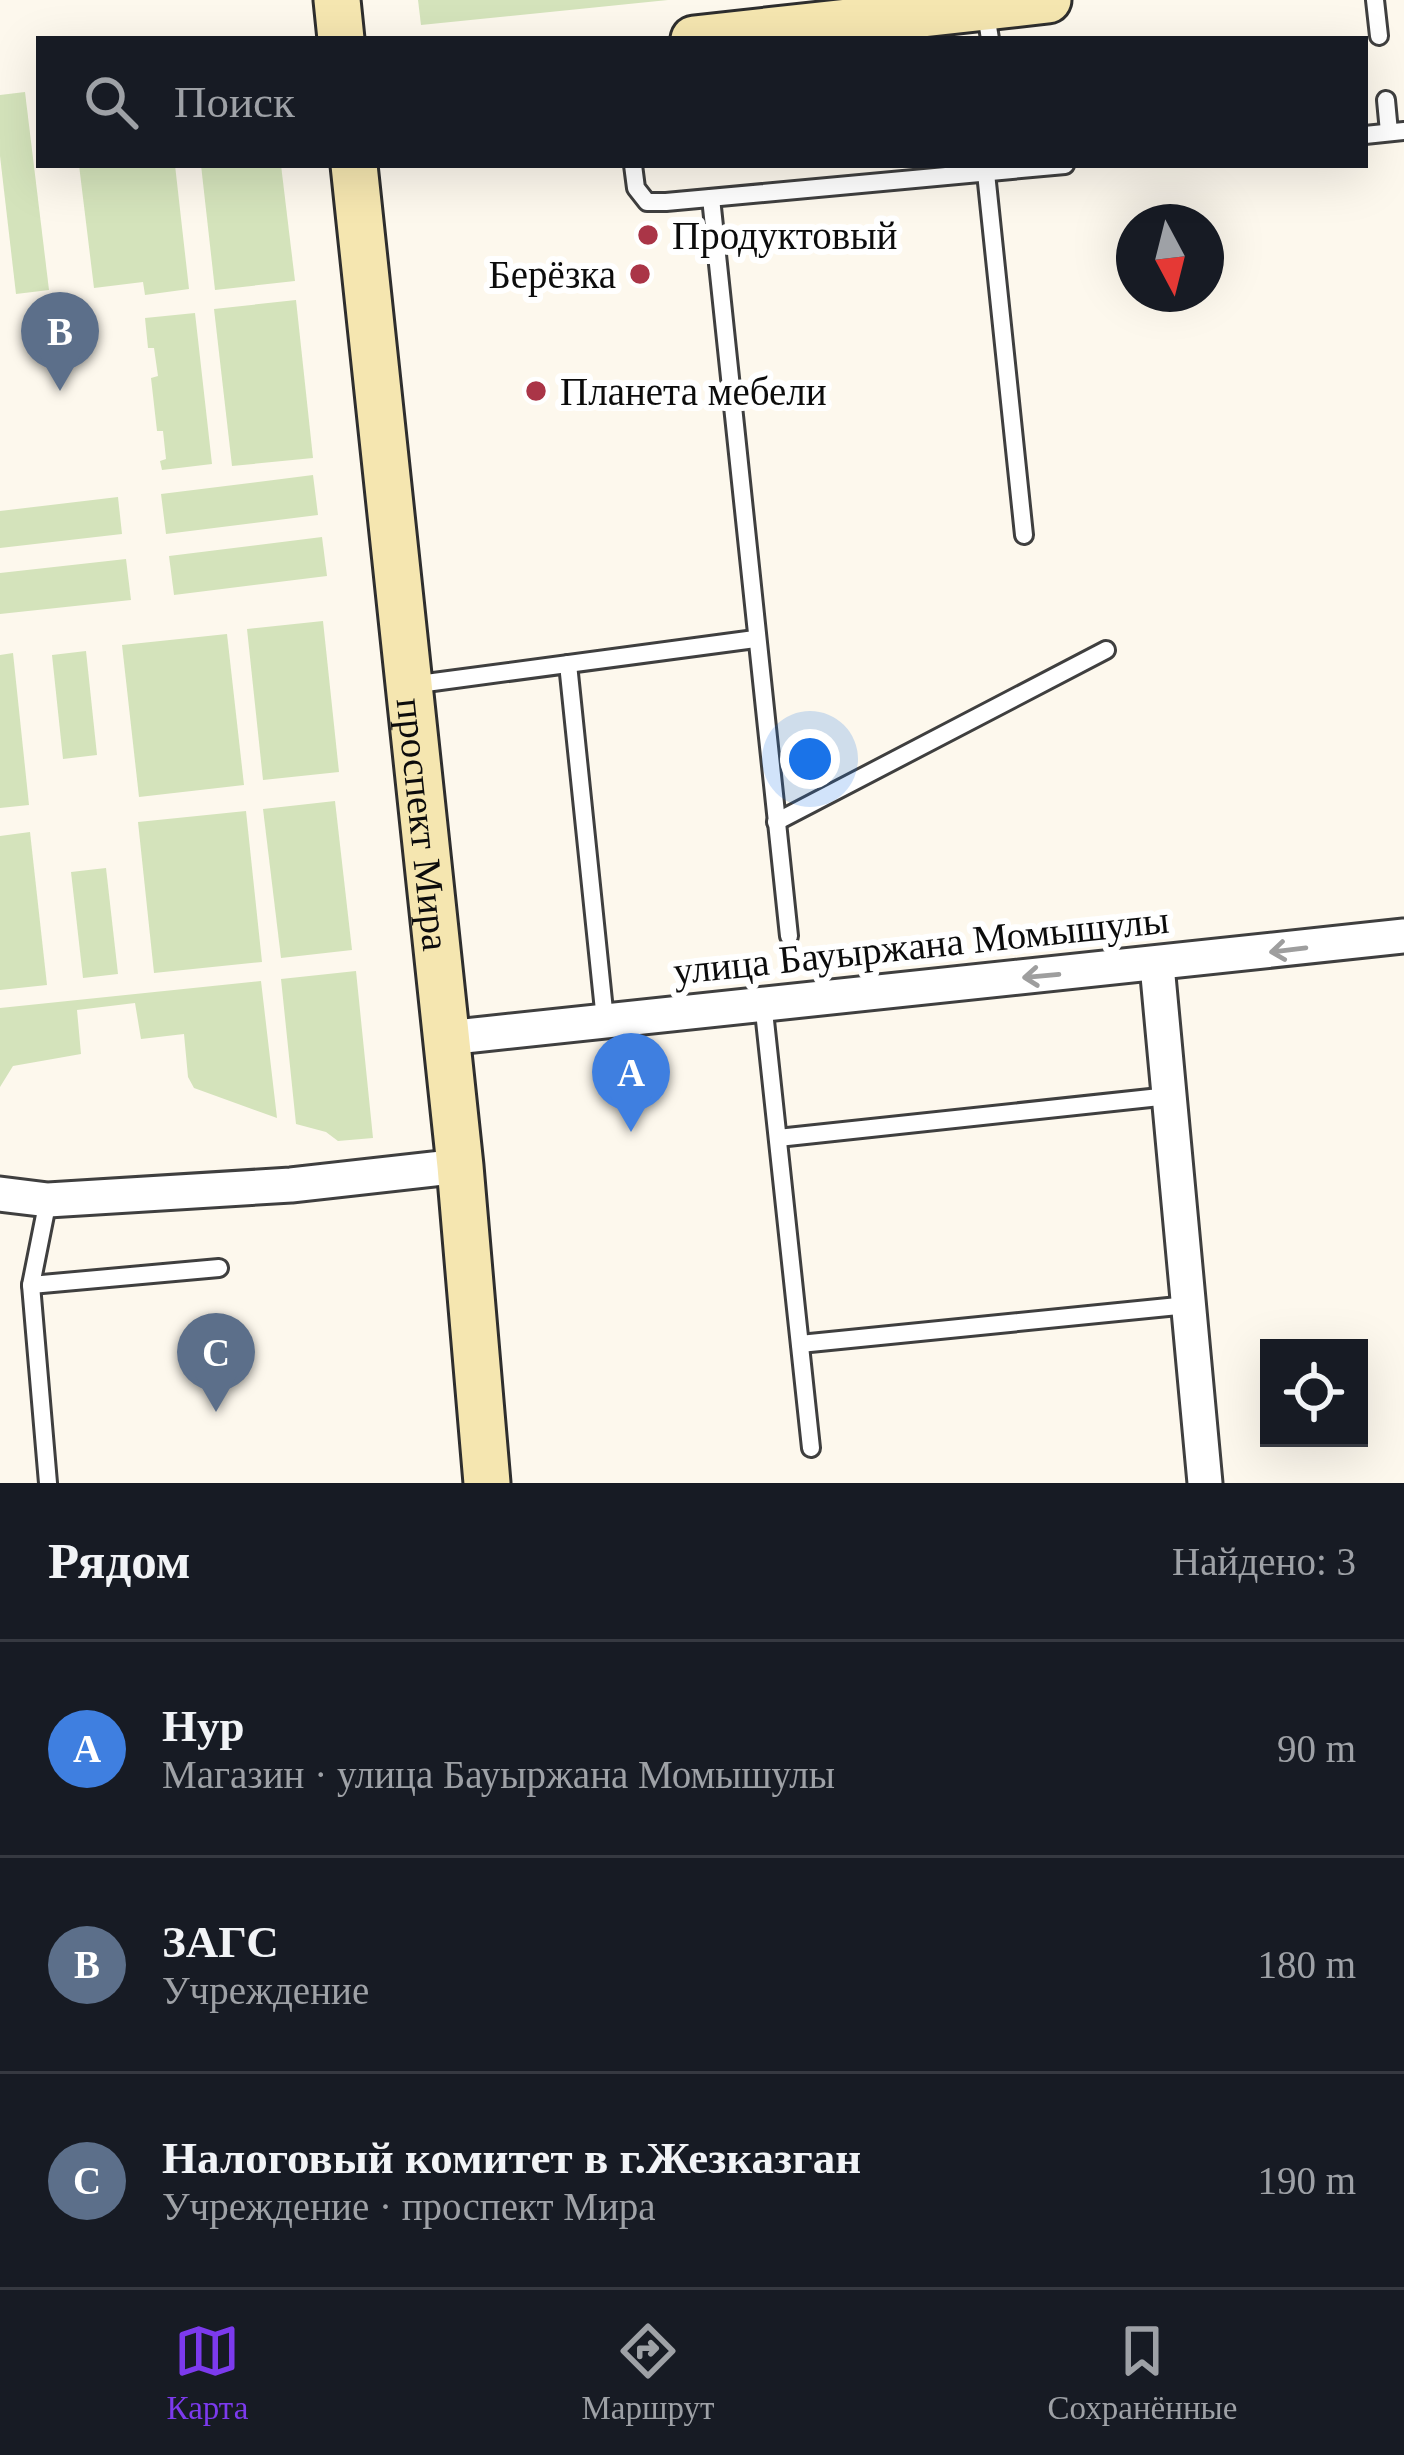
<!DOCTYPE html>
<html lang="ru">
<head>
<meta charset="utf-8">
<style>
	:root { --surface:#171b24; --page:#20242c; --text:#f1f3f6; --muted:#9ea1a6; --line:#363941; --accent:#7c3aed }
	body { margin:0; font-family:"Times New Roman",serif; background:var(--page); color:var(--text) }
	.controls { position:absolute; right:36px; bottom:36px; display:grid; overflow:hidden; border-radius:0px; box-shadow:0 12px 48px #0002 }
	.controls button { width:108px; height:108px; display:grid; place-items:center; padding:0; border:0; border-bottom:3px solid var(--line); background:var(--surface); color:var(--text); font:60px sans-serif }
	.compass { position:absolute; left:1116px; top:204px; width:108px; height:108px; border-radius:50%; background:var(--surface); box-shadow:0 12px 48px #0002; rotate:173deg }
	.you { position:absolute; left:810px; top:759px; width:42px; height:42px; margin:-30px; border:9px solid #fff; border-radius:50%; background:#1a73e8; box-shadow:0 0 0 18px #1a73e833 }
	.badge { display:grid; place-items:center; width:78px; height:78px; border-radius:50%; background:var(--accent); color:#fff; font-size:39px; font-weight:700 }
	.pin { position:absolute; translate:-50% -99px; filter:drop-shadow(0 3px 6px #0008) }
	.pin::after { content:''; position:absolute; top:63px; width:42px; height:36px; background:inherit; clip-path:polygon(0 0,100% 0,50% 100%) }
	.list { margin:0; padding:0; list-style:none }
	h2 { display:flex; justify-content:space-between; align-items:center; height:156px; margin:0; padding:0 48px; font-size:51px }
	h2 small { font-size:39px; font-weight:400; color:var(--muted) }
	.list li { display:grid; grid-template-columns:78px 1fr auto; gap:36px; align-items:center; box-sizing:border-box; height:216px; padding:0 48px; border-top:3px solid var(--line) }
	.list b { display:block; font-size:45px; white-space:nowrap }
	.list p { margin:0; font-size:39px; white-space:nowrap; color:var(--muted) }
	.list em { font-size:39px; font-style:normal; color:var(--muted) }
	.icon { flex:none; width:66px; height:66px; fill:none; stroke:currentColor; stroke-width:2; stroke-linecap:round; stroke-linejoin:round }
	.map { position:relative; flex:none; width:1404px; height:1483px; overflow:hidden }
	.search { position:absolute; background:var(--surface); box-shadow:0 12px 48px #0002; left:36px; right:36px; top:36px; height:132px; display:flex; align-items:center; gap:30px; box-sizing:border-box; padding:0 42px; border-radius:0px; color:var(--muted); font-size:45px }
	.sheet { height:804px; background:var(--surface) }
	nav { display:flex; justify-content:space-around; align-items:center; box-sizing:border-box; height:168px; border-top:3px solid var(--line); background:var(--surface); font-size:33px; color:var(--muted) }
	nav a { display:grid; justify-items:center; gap:6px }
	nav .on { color:var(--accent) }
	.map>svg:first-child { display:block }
	.green { fill:#d4e3bb }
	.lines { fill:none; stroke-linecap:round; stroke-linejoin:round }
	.lane-casing { stroke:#3f3f3f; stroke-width:22 }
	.street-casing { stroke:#3f3f3f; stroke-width:39 }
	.secondary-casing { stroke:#2e2e2e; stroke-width:51 }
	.lane { stroke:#fff; stroke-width:16 }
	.street { stroke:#fff; stroke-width:33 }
	.secondary { stroke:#f5e6b0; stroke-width:45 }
	.oneway { stroke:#9e9e9e }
	.poi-dot { fill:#aa3547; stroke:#fff; stroke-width:4.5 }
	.labels { text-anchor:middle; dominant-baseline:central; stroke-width:12; stroke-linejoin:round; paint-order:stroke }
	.poi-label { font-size:39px; fill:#0c0c0c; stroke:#fff; text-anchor:start }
	.street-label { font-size:39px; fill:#0c0c0c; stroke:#fff }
</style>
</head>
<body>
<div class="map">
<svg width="1404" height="1483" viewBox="0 0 1404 1483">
	<rect width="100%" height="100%" fill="#fdf8ed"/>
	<g class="green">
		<polygon points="418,0 668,0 421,25"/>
		<polygon points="25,92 49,290 16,294 0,156 0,95"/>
		<polygon points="79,165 175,165 189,289 145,295 143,282 94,288"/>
		<polygon points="201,165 281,165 295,281 215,290"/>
		<polygon points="296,300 313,458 232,466 214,309"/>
		<polygon points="195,313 212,464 162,470 160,461 166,459 163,431 157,431 151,378 158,376 154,348 148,348 145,318"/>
		<polygon points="313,475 318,515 166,534 161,494"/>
		<polygon points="118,497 122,534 0,548 0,511"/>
		<polygon points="322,537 327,576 174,595 169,556"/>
		<polygon points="126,559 131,600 0,614 0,573"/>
		<polygon points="323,621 339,772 263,780 247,629"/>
		<polygon points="227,634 244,785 139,797 122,645"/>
		<polygon points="86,651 97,755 63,759 52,655"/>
		<polygon points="13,653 29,805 0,808 0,655"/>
		<polygon points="335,801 352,950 281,958 263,809"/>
		<polygon points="246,811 262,962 154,973 138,822"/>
		<polygon points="30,832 47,985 0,990 0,836"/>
		<polygon points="106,868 118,974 83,978 71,872"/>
		<polygon points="356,971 373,1138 338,1141 326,1132 296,1124 281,979"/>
		<polygon points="261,981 277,1118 194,1088 188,1077 184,1034 141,1039 135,1003 77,1010 81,1054 13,1066 0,1087 0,1008"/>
	</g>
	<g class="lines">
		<g class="lane-casing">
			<g id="lane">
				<polyline points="1375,0 1379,36"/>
				<polyline points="985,8 990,39"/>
				<polyline points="1386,100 1389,132"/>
				<polyline points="1365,135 1404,131"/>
				<polyline points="633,165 636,188 647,202 666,202 1065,165"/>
				<polyline points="986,173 1024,535"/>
				<polyline points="711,198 789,936"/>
				<polyline points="568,664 605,1020"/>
				<polyline points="411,685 755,639"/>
				<polyline points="776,822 1106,650"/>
				<polyline points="763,1002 811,1448"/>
				<polyline points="778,1138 1169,1096"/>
				<polyline points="48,1200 31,1285 48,1483"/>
				<polyline points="31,1285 219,1268"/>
				<polyline points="800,1344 1188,1305"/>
			</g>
		</g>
		<g class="street-casing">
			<g id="street">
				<polyline points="1157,965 1205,1483"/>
				<polyline points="446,1038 1404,936"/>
				<polyline points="0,1194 48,1200 291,1185 460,1166"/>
			</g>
		</g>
		<g class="secondary-casing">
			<g id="secondary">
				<polyline points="337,0 341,39"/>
				<polyline points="694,39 1048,0"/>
				<path id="s1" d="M354 165 460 1166 487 1483"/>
			</g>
		</g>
		<use href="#lane" class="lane"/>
		<use href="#street" class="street"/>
		<use href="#secondary" class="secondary"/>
	</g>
	<defs><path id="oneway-shaft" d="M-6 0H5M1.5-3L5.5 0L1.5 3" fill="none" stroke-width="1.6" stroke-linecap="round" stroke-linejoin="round" transform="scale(3)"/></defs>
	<g class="oneway">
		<use href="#oneway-shaft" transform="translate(1288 950) rotate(173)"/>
		<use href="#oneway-shaft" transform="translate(1041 976) rotate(175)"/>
	</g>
	<g class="poi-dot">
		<circle cx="648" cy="235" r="12"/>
		<circle cx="640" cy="274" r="12"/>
		<circle cx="536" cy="391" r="12"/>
	</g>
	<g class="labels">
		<g class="poi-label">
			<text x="672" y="235">Продуктовый</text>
			<text x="616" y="274" text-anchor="end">Берёзка</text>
			<text x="560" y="391">Планета мебели</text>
		</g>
		<g class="street-label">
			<text stroke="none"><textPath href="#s1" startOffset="663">проспект Мира</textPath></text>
			<text transform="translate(921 945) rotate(-6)">улица Бауыржана Момышулы</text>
		</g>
	</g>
</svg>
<div class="controls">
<button><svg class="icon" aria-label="locate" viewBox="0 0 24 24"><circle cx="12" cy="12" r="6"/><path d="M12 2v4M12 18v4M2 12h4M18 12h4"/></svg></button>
</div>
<svg class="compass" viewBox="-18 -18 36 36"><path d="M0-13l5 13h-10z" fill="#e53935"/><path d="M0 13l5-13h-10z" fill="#9ea1a6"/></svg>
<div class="you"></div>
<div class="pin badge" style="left:631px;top:1132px;background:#3f7fe0">A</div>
<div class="pin badge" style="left:60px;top:391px;background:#5c6f8a">B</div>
<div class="pin badge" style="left:216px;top:1412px;background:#5c6f8a">C</div>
<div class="search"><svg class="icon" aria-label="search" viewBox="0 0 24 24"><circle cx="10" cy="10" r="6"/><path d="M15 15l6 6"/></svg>Поиск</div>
</div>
<section class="sheet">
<h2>Рядом<small>Найдено: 3</small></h2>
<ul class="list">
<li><span class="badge" style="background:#3f7fe0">A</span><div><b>Нур</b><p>Магазин · улица Бауыржана Момышулы</p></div><em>90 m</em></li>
<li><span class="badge" style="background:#5c6f8a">B</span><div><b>ЗАГС</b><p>Учреждение</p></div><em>180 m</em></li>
<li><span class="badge" style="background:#5c6f8a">C</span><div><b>Налоговый комитет в г.Жезказган</b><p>Учреждение · проспект Мира</p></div><em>190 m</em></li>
</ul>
</section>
<nav>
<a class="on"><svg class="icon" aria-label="map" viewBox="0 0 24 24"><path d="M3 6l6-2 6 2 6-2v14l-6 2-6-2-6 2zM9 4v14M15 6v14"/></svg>Карта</a>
<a><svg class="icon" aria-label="directions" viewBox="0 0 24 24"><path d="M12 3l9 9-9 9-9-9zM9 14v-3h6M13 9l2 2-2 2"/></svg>Маршрут</a>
<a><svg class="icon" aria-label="saved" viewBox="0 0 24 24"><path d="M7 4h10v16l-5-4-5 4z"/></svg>Сохранённые</a>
</nav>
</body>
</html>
